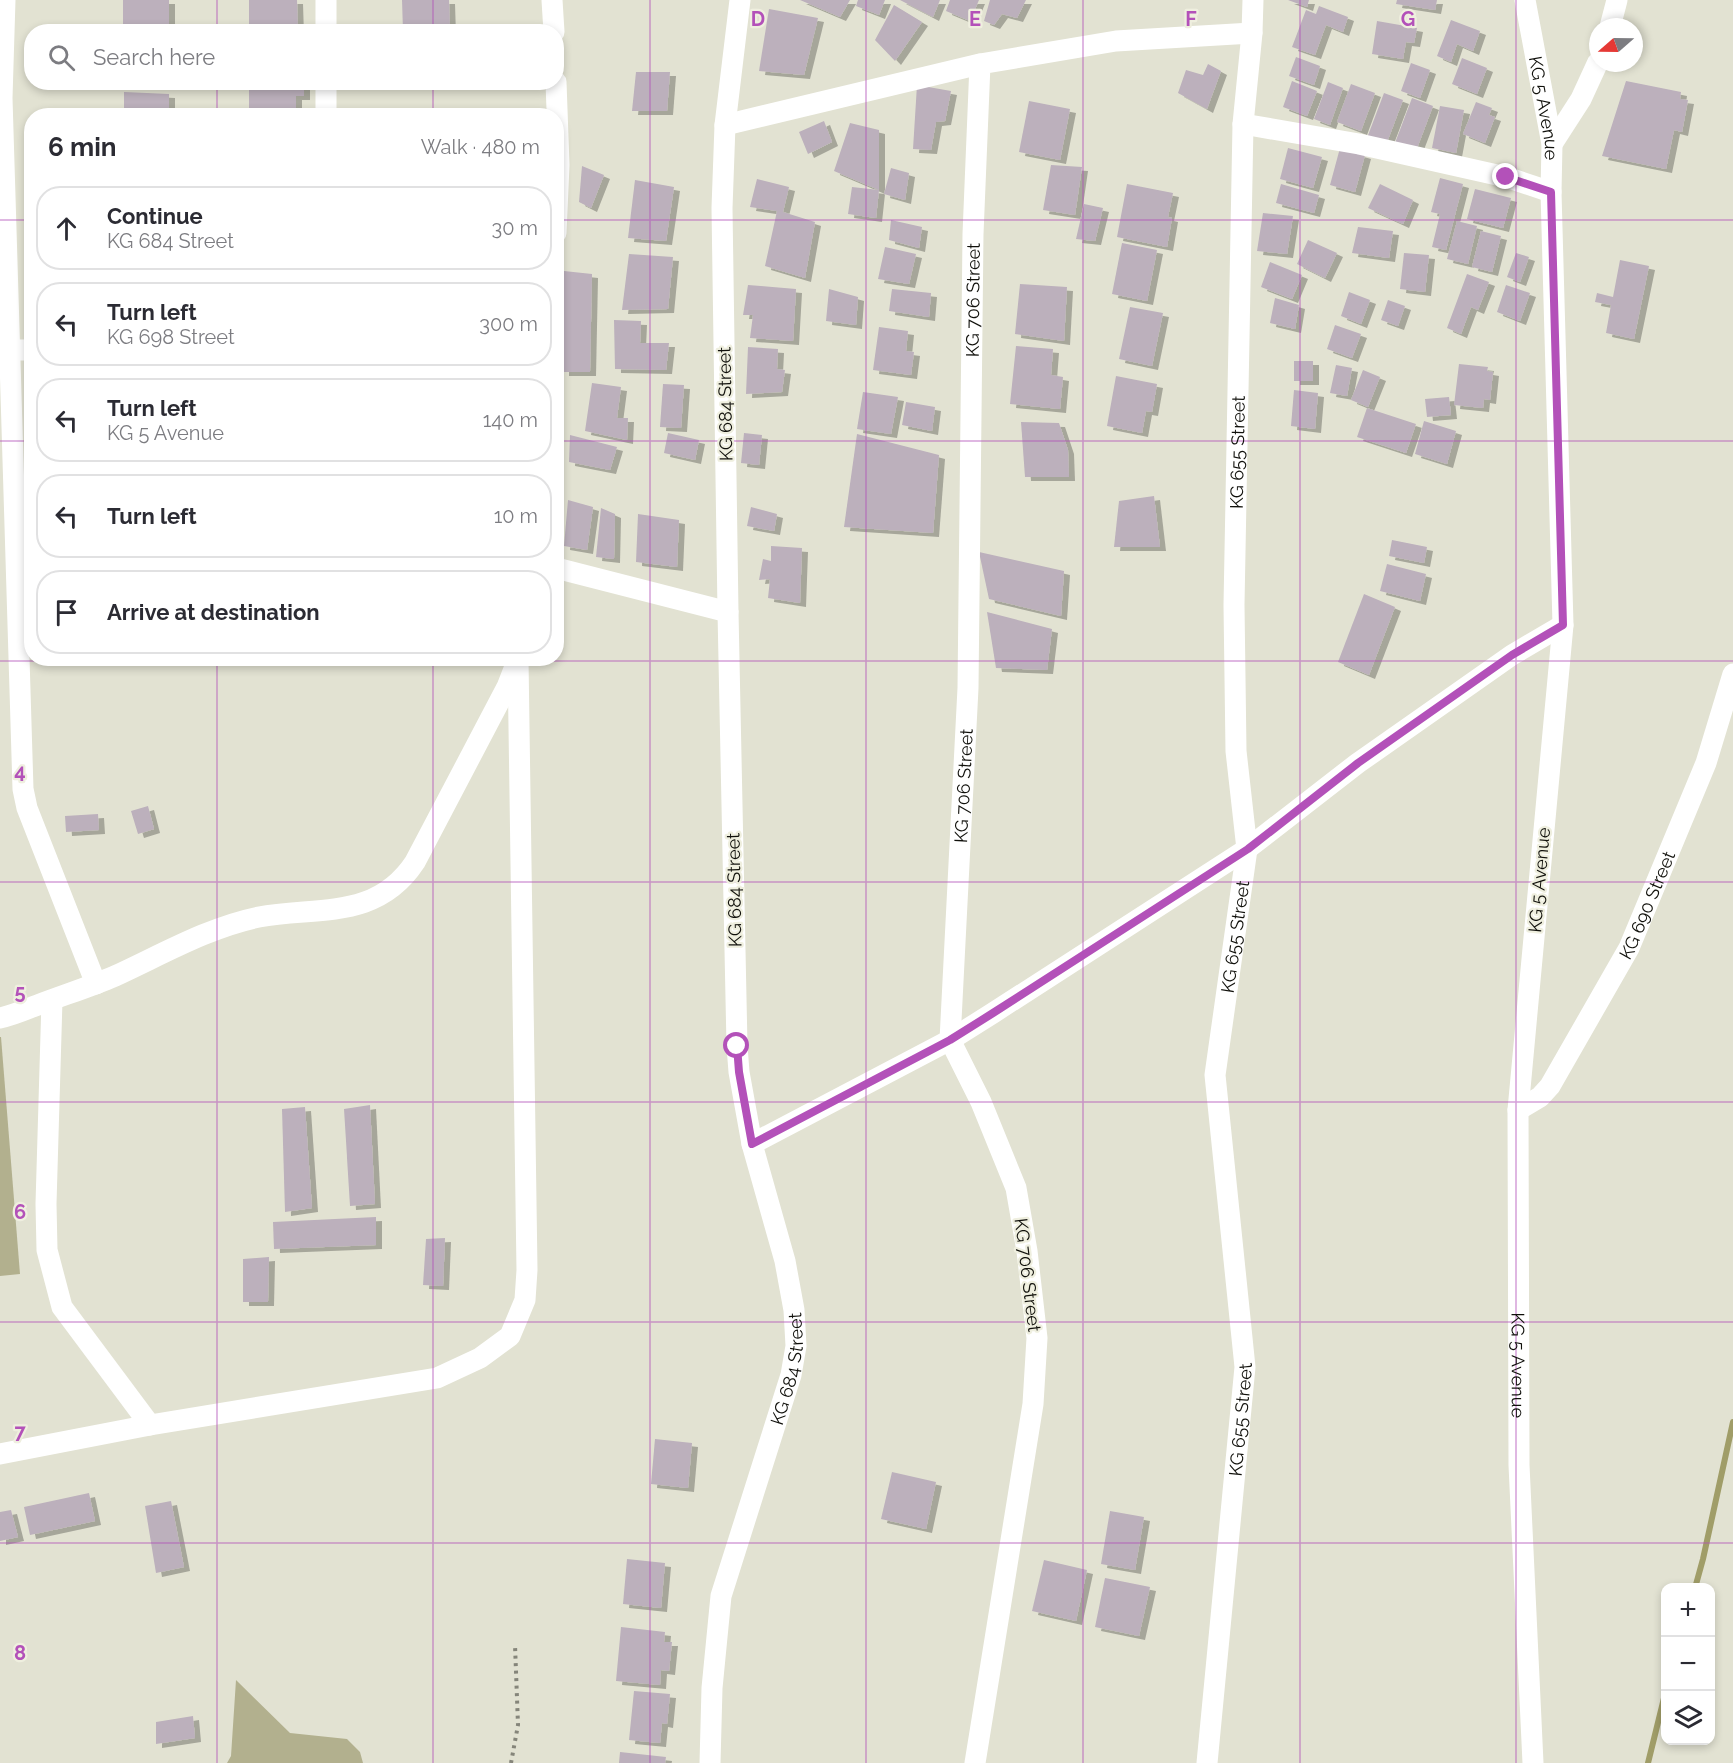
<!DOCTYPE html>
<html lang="en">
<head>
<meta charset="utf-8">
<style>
	:root { --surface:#fff; --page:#f7f7f7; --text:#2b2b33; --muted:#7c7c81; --line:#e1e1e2 }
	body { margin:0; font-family:Raleway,sans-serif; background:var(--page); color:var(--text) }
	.controls { position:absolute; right:18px; bottom:18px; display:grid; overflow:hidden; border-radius:12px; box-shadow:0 3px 9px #0003 }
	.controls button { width:54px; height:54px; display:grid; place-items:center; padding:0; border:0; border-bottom:2px solid var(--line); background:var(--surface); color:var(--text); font:30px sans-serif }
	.compass { position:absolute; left:1589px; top:18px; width:54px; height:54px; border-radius:50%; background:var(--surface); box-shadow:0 3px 9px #0003; rotate:250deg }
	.stop { position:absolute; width:18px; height:18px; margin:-14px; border:4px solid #b351b9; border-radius:50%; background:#fff }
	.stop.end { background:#b351b9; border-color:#fff; box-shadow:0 2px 6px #0008 }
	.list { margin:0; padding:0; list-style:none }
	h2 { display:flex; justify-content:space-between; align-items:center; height:78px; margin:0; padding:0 24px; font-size:26px }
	h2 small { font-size:20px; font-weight:400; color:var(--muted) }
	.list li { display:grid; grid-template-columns:39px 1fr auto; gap:18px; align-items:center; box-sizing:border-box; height:84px; margin:0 12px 12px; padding:0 12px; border:2px solid var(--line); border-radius:24px }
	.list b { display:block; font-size:22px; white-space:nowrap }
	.list p { margin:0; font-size:20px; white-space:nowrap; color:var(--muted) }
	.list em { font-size:20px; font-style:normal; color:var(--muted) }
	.icon { flex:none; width:33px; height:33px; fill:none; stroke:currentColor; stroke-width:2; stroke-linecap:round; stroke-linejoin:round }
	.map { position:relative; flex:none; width:1733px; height:1763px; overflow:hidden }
	.search { position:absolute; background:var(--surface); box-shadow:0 3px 9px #0003; left:24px; top:24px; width:540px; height:66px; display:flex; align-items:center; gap:15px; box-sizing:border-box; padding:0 21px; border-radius:24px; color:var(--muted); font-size:22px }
	.panel { position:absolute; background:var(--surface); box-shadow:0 3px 9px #0003; left:24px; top:108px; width:540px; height:558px; border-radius:24px }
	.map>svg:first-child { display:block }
	.green { fill:#b2b08e }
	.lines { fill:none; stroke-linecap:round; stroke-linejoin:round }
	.stream { stroke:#a09d68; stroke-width:6 }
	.building { fill:#bcb0bc; filter:url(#shadow) }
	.path { stroke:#85857a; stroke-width:4; stroke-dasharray:3 4.5; stroke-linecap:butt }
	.minor { stroke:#fff; stroke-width:21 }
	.route { stroke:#b351b9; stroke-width:8 }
	.grid { fill:none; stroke:#b351b9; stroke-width:1.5; stroke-opacity:0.55 }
	.labels { text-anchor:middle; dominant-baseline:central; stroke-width:4.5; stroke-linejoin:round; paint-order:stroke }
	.street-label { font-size:18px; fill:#10100b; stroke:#efefdf }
	.grid-label { font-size:20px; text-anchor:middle; font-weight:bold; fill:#b351b9; stroke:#efefdf; stroke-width:4.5; stroke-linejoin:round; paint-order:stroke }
</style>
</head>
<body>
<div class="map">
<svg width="1733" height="1763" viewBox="0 0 1733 1763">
	<defs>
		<filter id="shadow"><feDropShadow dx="6" dy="4" stdDeviation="0" flood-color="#0004"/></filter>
	</defs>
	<rect width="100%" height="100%" fill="#e2e2d2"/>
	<g class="green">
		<polygon points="0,1037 1,1037 20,1274 0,1276"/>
		<polygon points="236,1680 290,1733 347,1739 360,1752 363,1763 227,1763 231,1756"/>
	</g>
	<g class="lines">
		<g class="stream">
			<polyline points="1695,1588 1703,1559 1733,1422"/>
			<polyline points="1648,1763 1666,1690"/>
		</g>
	</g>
	<g class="building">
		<rect x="123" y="0" width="46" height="32"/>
		<polygon points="249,0 297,0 298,32 249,32"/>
		<polygon points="402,0 449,0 450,32 403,32"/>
		<polygon points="800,0 850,0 840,17"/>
		<polygon points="858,0 885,0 879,15 856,6"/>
		<polygon points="900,0 940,0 933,17"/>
		<polygon points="950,0 979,0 970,21 946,11"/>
		<polygon points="990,0 1026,0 1017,18 1002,14 994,25 984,21"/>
		<polygon points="1288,0 1309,0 1307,7"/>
		<polygon points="1397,0 1437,0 1435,10 1396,4"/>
		<polygon points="894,5 922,22 895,61 875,40"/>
		<polygon points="1319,6 1348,17 1343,32 1326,25 1315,55 1292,47 1306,10 1316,14"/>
		<polygon points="769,9 818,18 804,75 759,71"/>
		<polygon points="1451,20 1480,31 1473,51 1457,44 1451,62 1437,56"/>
		<polygon points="1377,21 1417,28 1414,43 1406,42 1403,59 1372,54"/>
		<polygon points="1296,57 1320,66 1314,85 1289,76"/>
		<polygon points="1462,58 1487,68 1477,94 1452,84"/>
		<polygon points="1411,63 1430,70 1420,98 1401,91"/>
		<polygon points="1208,64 1221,71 1207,109 1178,93 1186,70 1203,75"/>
		<polygon points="636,72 670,72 667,111 632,111"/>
		<polygon points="1292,81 1317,91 1307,116 1283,107"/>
		<polygon points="1626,81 1681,92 1680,99 1688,100 1682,132 1674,130 1666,169 1602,156"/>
		<polygon points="249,82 304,82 304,96 296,96 296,116 249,116"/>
		<polygon points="1328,82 1343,88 1330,125 1314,119"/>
		<polygon points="1351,84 1375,93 1361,131 1337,122"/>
		<polygon points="917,85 951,91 945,121 936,122 931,150 913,149"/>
		<polygon points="124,92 169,94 169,116 124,116"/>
		<polygon points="1384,93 1403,100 1386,145 1367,138"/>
		<polygon points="1412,98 1433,106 1416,151 1395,143"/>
		<polygon points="1029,101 1070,109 1060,160 1019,152"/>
		<polygon points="1476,102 1492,108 1489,115 1495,117 1485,143 1463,134"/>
		<polygon points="1440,106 1464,110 1456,153 1432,148"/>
		<polygon points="824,121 832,142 808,154 799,132"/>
		<polygon points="850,123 879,130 879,190 876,218 848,214 852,187 879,190 834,171"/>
		<polygon points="1288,148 1322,157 1313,188 1280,179"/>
		<polygon points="1340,148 1365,155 1355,192 1330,185"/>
		<polygon points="1051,165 1082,167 1075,215 1043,210"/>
		<polygon points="582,166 604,175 591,208 579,202"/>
		<polygon points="891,168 909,173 905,200 884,194"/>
		<polygon points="1440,178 1463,184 1446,250 1432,247 1440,214 1431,212"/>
		<polygon points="757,179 789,187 783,212 815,222 805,278 765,266 777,211 750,207"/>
		<polygon points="635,180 674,187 666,241 628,238"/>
		<polygon points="1127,184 1173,193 1168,217 1172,218 1167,247 1117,237"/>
		<polygon points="1281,184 1319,195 1314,213 1276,203"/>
		<polygon points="1380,184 1413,200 1403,224 1368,208"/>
		<polygon points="1475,189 1511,198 1503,228 1467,219"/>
		<polygon points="1084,204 1103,208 1095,241 1076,239"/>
		<polygon points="1263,213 1293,216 1287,254 1257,251"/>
		<polygon points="891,220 922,227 919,248 889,240"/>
		<polygon points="1457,221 1477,226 1468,264 1447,259"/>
		<polygon points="1358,227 1393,231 1389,258 1352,253"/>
		<polygon points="1481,231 1501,236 1492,272 1472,267"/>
		<polygon points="1308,240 1337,253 1325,278 1297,264"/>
		<polygon points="1122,243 1157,250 1147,301 1112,294"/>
		<polygon points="885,247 916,254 909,284 878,279"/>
		<polygon points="1404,253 1429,255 1425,292 1400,289"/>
		<polygon points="1516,253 1529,257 1520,282 1507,277"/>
		<polygon points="629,254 673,257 668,309 622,310"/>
		<polygon points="1620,260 1649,266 1634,339 1606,333 1611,305 1595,302 1597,293 1613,297"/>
		<polygon points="1270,262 1302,275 1292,299 1261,287"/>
		<polygon points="564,271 592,274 590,372 563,372"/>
		<polygon points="1467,274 1489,282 1478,310 1471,307 1461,334 1447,328"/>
		<polygon points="1020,284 1067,287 1064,341 1015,334"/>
		<polygon points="748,285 796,289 793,341 750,338 753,315 743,315"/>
		<polygon points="1506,285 1530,293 1520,321 1497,312"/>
		<polygon points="829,289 858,297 856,325 826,321"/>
		<polygon points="892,289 931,293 929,317 889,311"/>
		<polygon points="1349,292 1370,300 1361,324 1341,316"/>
		<polygon points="1275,298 1299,305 1295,329 1270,323"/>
		<polygon points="1388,300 1405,306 1398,326 1381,320"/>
		<polygon points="1130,307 1163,313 1152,366 1119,359"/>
		<polygon points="614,320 641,321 640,343 669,343 666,370 615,369"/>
		<polygon points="1335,325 1361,334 1352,358 1327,349"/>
		<polygon points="879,327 908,331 906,351 914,352 911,375 873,370"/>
		<polygon points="1016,346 1053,349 1051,375 1063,377 1060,409 1010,404"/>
		<polygon points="748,347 778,349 777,369 785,370 782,392 746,394"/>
		<rect x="1294" y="361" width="19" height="20"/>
		<polygon points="1459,364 1488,367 1487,371 1493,372 1490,400 1484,399 1483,408 1454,405"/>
		<polygon points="1336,365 1352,368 1347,396 1330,393"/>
		<polygon points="1363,370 1380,377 1368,407 1351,400"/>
		<polygon points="1116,376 1157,384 1152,412 1146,411 1142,433 1107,426"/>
		<polygon points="592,383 621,387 617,418 628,418 627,440 585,431"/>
		<polygon points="663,384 684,385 681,428 660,427"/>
		<polygon points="1294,390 1318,393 1315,429 1291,426"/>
		<polygon points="863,392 898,397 891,434 857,429"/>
		<polygon points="1449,397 1451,415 1427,417 1425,399"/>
		<polygon points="906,402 935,407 932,431 902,425"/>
		<polygon points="1367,408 1416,424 1406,453 1357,437"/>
		<polygon points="1424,421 1456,431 1447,464 1415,454"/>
		<polygon points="1021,422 1059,423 1068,450 1069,477 1025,477"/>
		<polygon points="668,433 699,440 695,460 664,453"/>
		<polygon points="744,433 762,435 759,465 741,463"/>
		<polygon points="857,434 939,455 933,533 844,527"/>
		<polygon points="570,435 617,447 610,470 569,462"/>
		<polygon points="1154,496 1160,547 1114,547 1119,501"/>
		<polygon points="568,500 593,507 587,550 564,546"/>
		<polygon points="751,507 777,514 774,531 747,526"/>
		<polygon points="601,508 615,514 614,559 596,557"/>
		<polygon points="638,514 679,520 677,567 636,562"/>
		<polygon points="1392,540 1427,547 1424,563 1389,556"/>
		<polygon points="771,546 802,548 800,603 768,598 770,579 759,580 763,559 771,561"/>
		<polygon points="979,552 1064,571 1061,616 989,599"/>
		<polygon points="1387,564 1426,574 1420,601 1380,591"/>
		<polygon points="1364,594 1395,607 1369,675 1338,662"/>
		<polygon points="987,612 1052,629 1047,670 996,668"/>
		<polygon points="148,806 154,829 138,834 131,811"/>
		<polygon points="98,814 99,830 66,832 65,816"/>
		<polygon points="370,1105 375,1204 350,1206 344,1109"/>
		<polygon points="305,1107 312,1208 285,1212 282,1109"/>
		<polygon points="376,1217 376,1245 274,1249 273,1222"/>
		<polygon points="445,1238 443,1286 423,1285 426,1239"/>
		<polygon points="269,1257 268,1302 243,1302 243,1259"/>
		<polygon points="655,1439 692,1443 688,1488 651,1484"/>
		<polygon points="892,1472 936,1482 926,1529 881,1519"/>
		<polygon points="89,1493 95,1521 30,1535 24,1507"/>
		<polygon points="171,1501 184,1567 156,1573 145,1506"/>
		<polygon points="11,1510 18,1537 0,1541 0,1512"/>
		<polygon points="1110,1511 1144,1517 1135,1570 1101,1564"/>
		<polygon points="627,1559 665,1563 661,1608 623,1604"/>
		<polygon points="1044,1560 1087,1570 1076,1621 1032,1611"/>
		<polygon points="1105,1578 1150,1587 1139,1636 1095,1627"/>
		<polygon points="621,1627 665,1632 664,1642 672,1642 669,1671 661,1670 660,1685 616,1681"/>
		<polygon points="634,1691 670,1694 667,1724 662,1723 660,1743 629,1740"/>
		<polygon points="193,1716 195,1738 156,1744 156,1722"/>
		<polygon points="620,1752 666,1757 665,1763 619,1763"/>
	</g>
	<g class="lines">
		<polyline class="path" points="511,1763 518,1725 515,1645"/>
		<g class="minor">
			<polyline points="5,0 2,98 23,789 27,808 96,984"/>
			<polyline points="326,0 326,32"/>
			<polyline points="552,0 554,32"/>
			<path id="s1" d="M1525 0 1552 144 1551 192 1563 625 1518 1110 1519 1465 1533 1763"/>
			<polyline points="1610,27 1617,0"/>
			<polyline points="326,82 326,116"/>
			<polyline points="556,82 559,165 556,233"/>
			<polyline points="1243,124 1359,144 1506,177 1551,192"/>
			<polyline points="725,125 980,64"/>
			<polyline points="1552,144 1581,99 1598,62"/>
			<polyline points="0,350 32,350"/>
			<polyline points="556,568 728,612"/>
			<polyline points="52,1000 46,1204 47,1250 62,1307 150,1425"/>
			<path d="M0 1018C15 1015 29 1008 43 1003 67 994 92 986 115 976 161 955 209 927 259 917 317 906 376 921 415 862L507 687 514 669"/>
			<path id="s2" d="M1518 1110 1540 1097 1550 1086 1629 948 1706 763 1733 674"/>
			<polyline points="752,1144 950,1040 993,1013 1247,849 1358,763 1512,655 1563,625"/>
			<polyline points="0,1454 150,1425 437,1378 480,1358 510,1336 525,1300 527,1270 518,659"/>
			<path id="s3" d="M710 1763 712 1688 721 1596 791 1375 796 1346 794 1310 785 1261 752 1144 739 1072 737 1046 728 612 722 208 725 125 740 0"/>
			<path id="s4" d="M975 1763 1033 1404 1037 1338 1027 1251 1016 1188 981 1102 950 1040 968 688 973 234 980 64 1116 41 1252 33"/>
			<path id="s5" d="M1207 1763 1245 1367 1215 1075 1247 849 1236 751 1234 605 1243 124 1252 33 1253 0"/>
		</g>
	</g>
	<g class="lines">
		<polyline class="route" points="737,1046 739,1072 752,1144 950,1040 993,1013 1248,849 1358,763 1512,655 1563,625 1551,192 1506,177"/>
	</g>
	<path class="grid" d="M217 0V32M433 0V32M650 0V1763M866 0V1763M1083 0V1763M1300 0V1763M1516 0V1763M217 82V116M433 82V116M0 220H32M556 220H1733M0 441H32M556 441H1733M217 658V1763M433 658V1763M0 661H1733M0 882H1733M0 1102H1733M0 1322H1733M0 1543H1733"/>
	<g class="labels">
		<g class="street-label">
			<text stroke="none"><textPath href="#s1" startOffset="110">KG 5 Avenue</textPath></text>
			<text stroke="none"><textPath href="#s4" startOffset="1484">KG 706 Street</textPath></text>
			<text transform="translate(725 404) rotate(-91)">KG 684 Street</text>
			<text stroke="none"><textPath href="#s5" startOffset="1317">KG 655 Street</textPath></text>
			<text stroke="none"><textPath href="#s4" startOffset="998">KG 706 Street</textPath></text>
			<text transform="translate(1539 880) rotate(-85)">KG 5 Avenue</text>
			<text transform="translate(734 890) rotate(-91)">KG 684 Street</text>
			<text stroke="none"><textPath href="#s2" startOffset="246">KG 690 Street</textPath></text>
			<text stroke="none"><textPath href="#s5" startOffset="831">KG 655 Street</textPath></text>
			<text transform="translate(1028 1275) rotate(83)">KG 706 Street</text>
			<text stroke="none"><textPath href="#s1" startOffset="1370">KG 5 Avenue</textPath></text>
			<text stroke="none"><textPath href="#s3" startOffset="405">KG 684 Street</textPath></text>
			<text stroke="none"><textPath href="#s5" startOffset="345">KG 655 Street</textPath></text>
		</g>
	</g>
	<g class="grid-label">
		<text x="758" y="26">D</text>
		<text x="975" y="26">E</text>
		<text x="1191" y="26">F</text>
		<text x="1408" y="26">G</text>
		<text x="20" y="778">4</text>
		<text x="20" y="999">5</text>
		<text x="20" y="1219">6</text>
		<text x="20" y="1439">7</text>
		<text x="20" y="1660">8</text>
	</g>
</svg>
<div class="controls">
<button>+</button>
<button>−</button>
<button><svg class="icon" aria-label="layers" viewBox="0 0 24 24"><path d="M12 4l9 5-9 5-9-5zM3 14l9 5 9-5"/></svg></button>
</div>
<svg class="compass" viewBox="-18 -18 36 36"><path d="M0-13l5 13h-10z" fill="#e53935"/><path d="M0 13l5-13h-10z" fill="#7c7c81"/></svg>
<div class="stop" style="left:737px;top:1046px"></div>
<div class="stop end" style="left:1506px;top:177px"></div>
<div class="search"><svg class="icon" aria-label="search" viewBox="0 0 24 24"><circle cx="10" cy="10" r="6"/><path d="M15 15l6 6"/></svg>Search here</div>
<section class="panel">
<h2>6 min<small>Walk · 480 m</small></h2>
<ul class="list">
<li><svg class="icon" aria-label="ahead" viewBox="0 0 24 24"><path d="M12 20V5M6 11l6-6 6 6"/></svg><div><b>Continue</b><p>KG 684 Street</p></div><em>30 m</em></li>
<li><svg class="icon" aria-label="left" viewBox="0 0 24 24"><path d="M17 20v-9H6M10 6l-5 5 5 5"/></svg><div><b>Turn left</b><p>KG 698 Street</p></div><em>300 m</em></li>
<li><svg class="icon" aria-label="left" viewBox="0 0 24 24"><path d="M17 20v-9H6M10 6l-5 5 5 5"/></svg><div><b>Turn left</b><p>KG 5 Avenue</p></div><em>140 m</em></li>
<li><svg class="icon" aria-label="left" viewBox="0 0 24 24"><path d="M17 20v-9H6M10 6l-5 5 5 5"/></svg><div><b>Turn left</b></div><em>10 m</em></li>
<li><svg class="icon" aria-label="arrive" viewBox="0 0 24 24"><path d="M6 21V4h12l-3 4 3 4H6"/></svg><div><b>Arrive at destination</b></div></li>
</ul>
</section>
</div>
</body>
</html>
